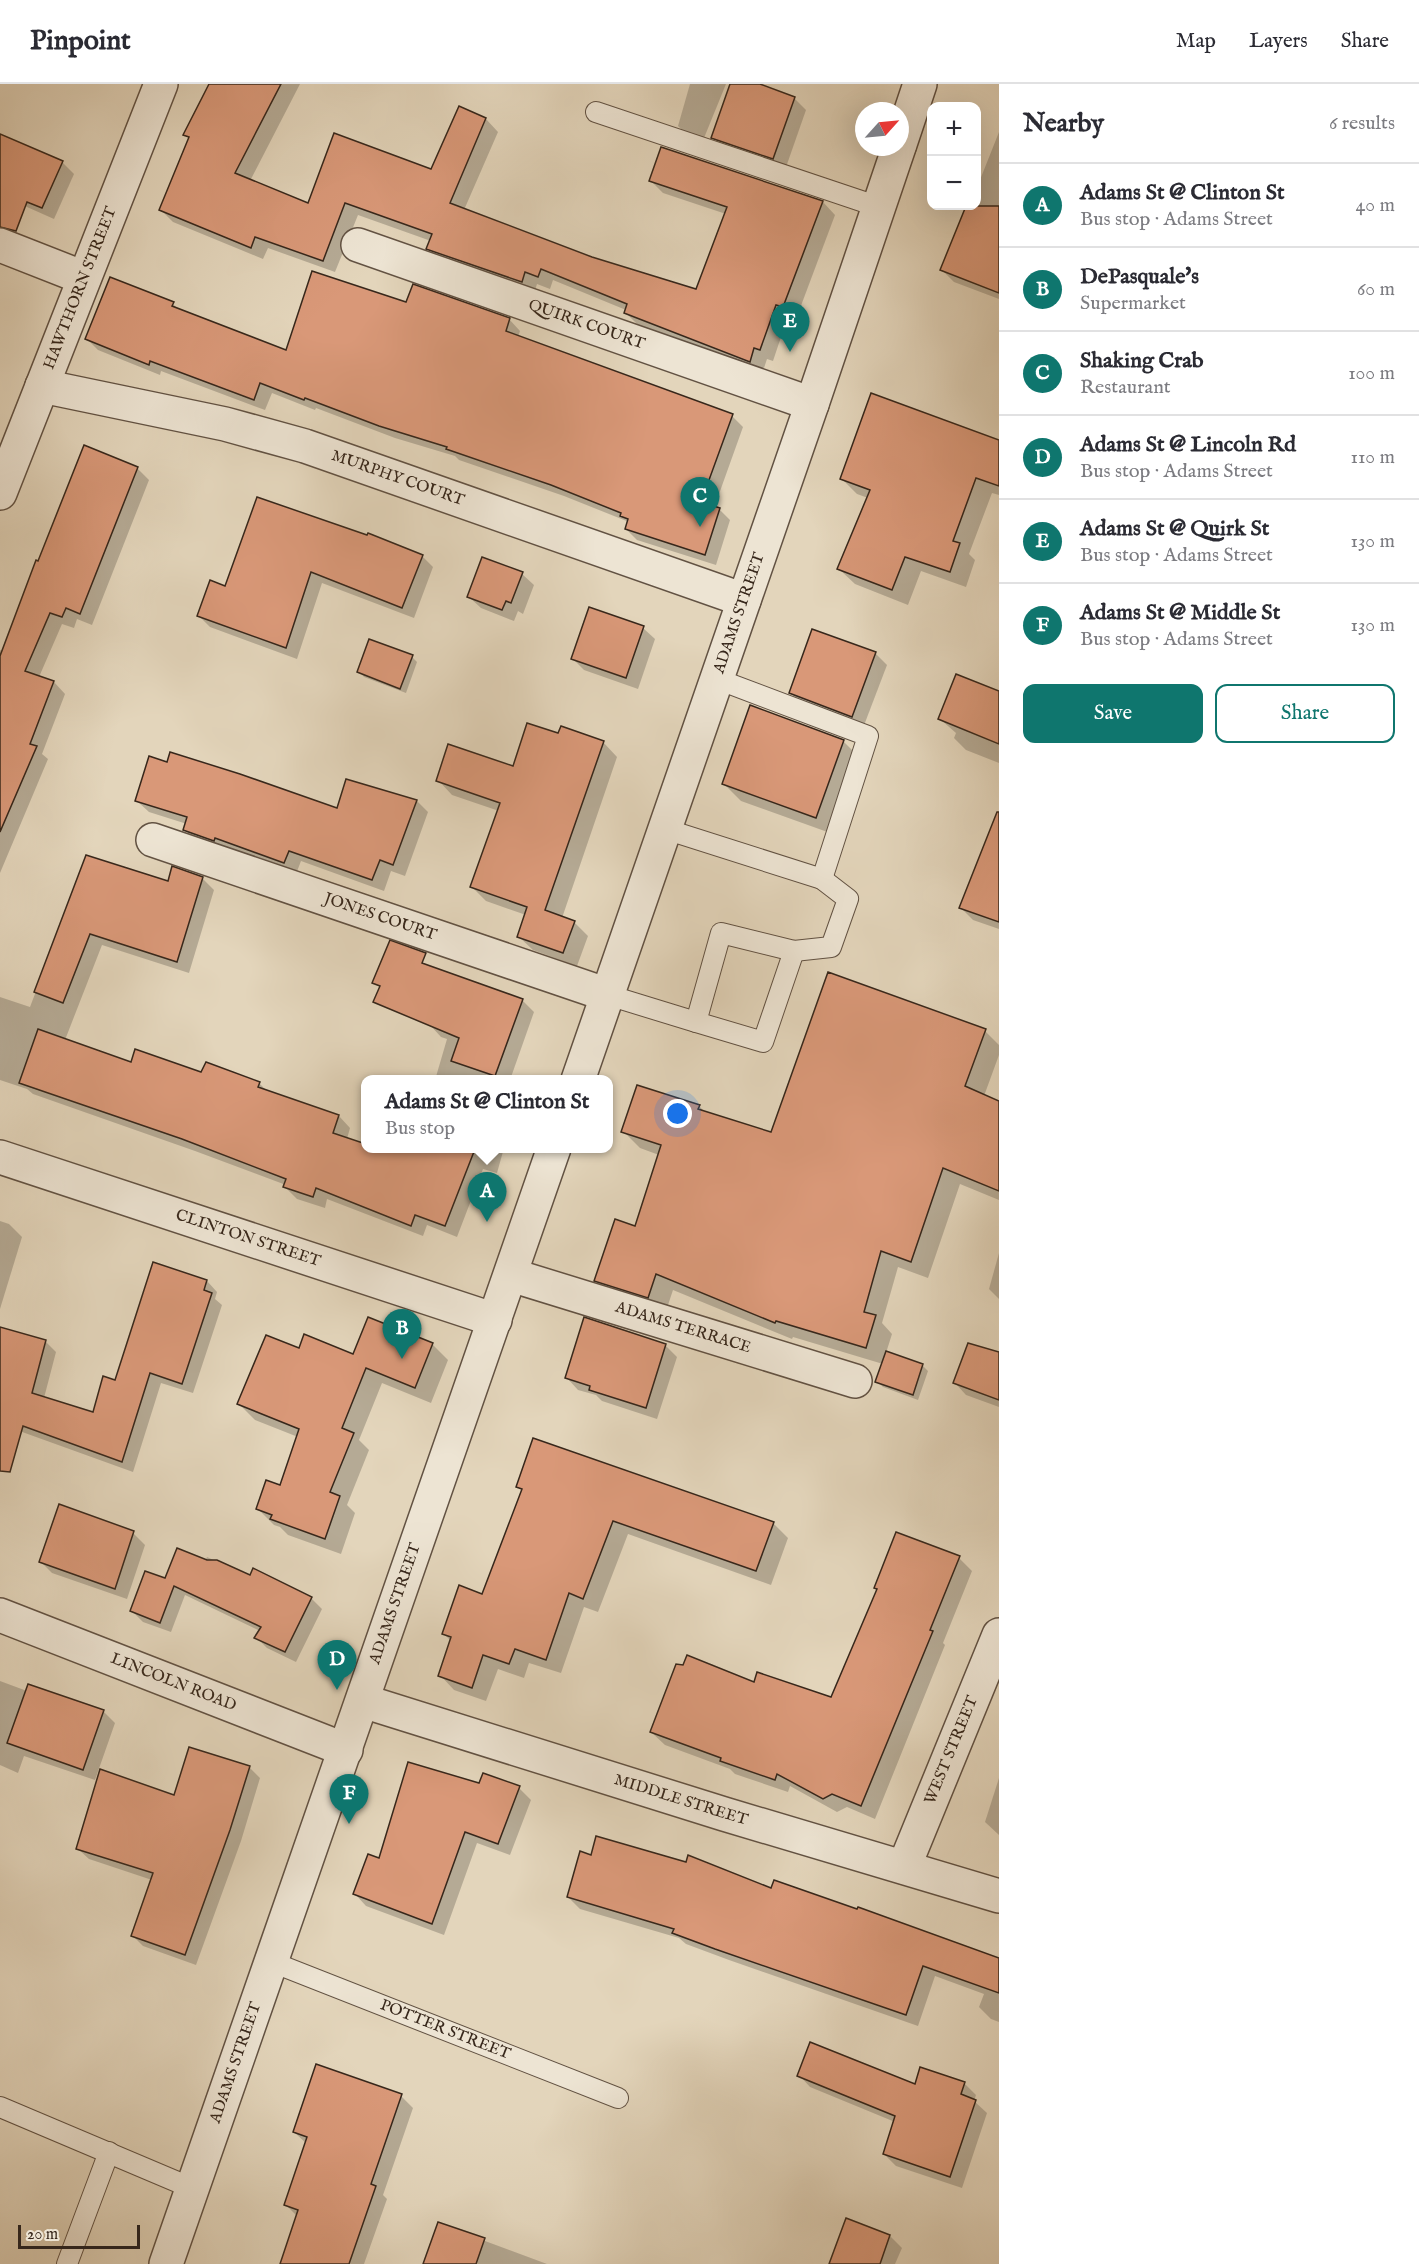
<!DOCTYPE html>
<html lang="en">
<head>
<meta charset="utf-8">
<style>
	:root { --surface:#fff; --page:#f2f2f3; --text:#2b2b33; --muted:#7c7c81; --line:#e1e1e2; --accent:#0f766e }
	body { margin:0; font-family:"IM FELL English",serif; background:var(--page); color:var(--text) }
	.controls { position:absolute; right:18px; top:18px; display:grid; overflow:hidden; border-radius:12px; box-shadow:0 6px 24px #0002 }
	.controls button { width:54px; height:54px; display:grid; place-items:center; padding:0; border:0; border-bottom:2px solid var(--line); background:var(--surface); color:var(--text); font:30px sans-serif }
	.compass { position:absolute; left:855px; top:18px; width:54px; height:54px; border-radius:50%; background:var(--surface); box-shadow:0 6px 24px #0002; rotate:63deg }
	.scale { position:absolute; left:18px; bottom:15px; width:122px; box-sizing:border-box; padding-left:6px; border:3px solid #37271b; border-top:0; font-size:16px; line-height:21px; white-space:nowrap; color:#37271b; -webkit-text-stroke:4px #ede4d3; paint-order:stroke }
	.you { position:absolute; left:678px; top:1030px; width:21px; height:21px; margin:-15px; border:4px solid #fff; border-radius:50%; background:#1a73e8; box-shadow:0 0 0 9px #1a73e833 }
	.badge { display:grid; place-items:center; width:39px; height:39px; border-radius:50%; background:var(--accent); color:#fff; font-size:20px; font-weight:700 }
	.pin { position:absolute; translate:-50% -50px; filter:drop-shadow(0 2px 3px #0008) }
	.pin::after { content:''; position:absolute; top:32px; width:21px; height:18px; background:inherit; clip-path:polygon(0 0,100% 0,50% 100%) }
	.popup { position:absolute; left:361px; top:991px; width:252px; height:78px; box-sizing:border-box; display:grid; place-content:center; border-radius:12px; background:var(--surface); filter:drop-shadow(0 2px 4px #0005); font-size:20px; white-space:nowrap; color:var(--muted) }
	.popup b { font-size:22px; color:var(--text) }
	.popup::after { content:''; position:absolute; left:50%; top:100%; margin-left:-12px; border:12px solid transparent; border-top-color:var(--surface) }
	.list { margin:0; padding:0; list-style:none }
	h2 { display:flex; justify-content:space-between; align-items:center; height:78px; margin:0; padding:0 24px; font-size:26px }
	h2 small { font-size:20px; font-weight:400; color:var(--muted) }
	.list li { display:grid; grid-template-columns:39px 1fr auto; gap:18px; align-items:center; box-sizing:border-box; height:84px; padding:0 24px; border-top:2px solid var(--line) }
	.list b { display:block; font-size:22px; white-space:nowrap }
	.list p { margin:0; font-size:20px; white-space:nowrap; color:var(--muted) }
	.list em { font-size:20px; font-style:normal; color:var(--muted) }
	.actions { display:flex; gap:12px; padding:18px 24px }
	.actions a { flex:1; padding:14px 0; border:2px solid var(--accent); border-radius:12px; text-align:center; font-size:21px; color:var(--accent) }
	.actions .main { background:var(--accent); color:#fff }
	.map { position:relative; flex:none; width:999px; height:2180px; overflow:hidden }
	header { display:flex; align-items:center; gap:36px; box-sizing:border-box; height:84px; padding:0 30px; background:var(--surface); border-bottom:2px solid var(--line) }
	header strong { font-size:28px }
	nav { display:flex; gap:33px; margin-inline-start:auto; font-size:21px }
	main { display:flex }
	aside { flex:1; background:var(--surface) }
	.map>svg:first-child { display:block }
	.shadow { fill:#0003 }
	.building { fill:#d99878; stroke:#37271b; stroke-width:1.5 }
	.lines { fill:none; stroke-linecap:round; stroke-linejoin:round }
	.service-casing { stroke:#625243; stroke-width:22 }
	.minor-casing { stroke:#625243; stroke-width:36 }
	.tertiary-casing { stroke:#625243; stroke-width:36 }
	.service { stroke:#ede4d3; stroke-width:20 }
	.minor { stroke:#ede4d3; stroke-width:33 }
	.tertiary { stroke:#ede4d3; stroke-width:33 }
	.labels { text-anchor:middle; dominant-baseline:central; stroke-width:6; stroke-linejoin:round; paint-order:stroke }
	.street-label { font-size:16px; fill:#37271b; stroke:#ede4d3 }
</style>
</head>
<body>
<header>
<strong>Pinpoint</strong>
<nav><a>Map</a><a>Layers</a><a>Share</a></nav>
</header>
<main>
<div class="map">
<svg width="999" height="2180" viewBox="0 0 999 2180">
	<rect width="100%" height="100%" fill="#e3d5bb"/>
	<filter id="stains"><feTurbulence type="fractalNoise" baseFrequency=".00333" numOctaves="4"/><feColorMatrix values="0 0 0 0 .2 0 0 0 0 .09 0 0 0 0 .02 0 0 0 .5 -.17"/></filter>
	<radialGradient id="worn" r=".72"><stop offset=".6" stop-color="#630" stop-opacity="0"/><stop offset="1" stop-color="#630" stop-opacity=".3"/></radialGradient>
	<g class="shadow">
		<polygon points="210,0 300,0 250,97 309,121 431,87 459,24 486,35 498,48 464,126 591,174 696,207 726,130 663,109 651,97 662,64 823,118 835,131 796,235 788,232 773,277 767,275 762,290 638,241 626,229 626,226 553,196 550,205 537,200 534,210 440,177 428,165 431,157 358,131 335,188 268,164 263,175 173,138 161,126 190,55 185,50"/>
		<polygon points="690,0 726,0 704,54 684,48 678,42"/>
		<polygon points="732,0 755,0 794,14 806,26 785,86 725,65 713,54"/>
		<polygon points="999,48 999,215 954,198 942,186 967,122 976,122 976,106"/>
		<polygon points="0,52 62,78 74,90 54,135 0,111"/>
		<polygon points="173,220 180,227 287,268 406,220 509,235 520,247 518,253 732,332 743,343 714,424 719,425 730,436 716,481 637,456 626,445 629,438 564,412 459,376 455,372 395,354 316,324 315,326 272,309 265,326 161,287 160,291 98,266 87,255"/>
		<polygon points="999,358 999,411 992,409 969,470 975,476 966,503 921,487 908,521 855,500 839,485 868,414 857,410 842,395"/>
		<polygon points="137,384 149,396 92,541 77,535 74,544 62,540 39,593 54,598 65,610 42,670 48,675 0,789 0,566 3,567 39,479"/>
		<polygon points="258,415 422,472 433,483 414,534 322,499 297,575 210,543 199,532 226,504"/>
		<polygon points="522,490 534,501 523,530 518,527 514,537 481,524 469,513"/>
		<polygon points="643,544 655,555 638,605 584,586 572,574"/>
		<polygon points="875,569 887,581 863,644 802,621 791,609"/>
		<polygon points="412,573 417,578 406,609 364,593 359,587"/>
		<polygon points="999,609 999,679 966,666 954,654 956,649 940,635"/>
		<polygon points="559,651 603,658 617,673 562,834 574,838 588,852 577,882 533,866 518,852 526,831 486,817 472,803 499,727 452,711 438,696 514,684"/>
		<polygon points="843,657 860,674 833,750 741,717 724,700"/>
		<polygon points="347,697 417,717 428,728 405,792 391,787 384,807 301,777 296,790 196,758 185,746 187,740 149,728 137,717 338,726"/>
		<polygon points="999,757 999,845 973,836 961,824"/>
		<polygon points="87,773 169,799 202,794 214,806 189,889 102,861 65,956 132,980 259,999 269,1009 339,1032 350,1044 347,1055 366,1064 376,1064 394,1070 396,1064 504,1064 497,1089 483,1085 457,1153 427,1141 423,1152 327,1115 325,1124 297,1115 285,1103 286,1101 195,1067 33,1010 27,1005 0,996 0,913 30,923"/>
		<polygon points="522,916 534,928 510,996 435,996 447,955 441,953 430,941"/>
		<polygon points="985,947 999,961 999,971 984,1012 999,1018 999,1116 960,1100 928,1194 898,1183 882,1239 892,1250 886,1269 923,1282 928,1287 918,1316 883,1303 877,1297 883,1280 793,1253 792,1255 673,1206 665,1230 613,1214 596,1196 636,1144 659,1071 640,1064 623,1047 699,1022 706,1029 772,1050"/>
		<polygon points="0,1137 9,1140 22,1153 0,1225"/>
		<polygon points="999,1169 999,1215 989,1205"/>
		<polygon points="207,1197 217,1208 215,1215 222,1221 193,1309 161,1299 133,1388 0,1340 0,1245 45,1257 56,1268 44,1314 94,1330 116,1298"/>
		<polygon points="432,1260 448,1276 431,1319 382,1299 359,1356 369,1366 347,1421 355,1429 341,1470 288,1451 280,1443 274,1441 258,1425 281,1403 298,1353 255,1336 239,1320 299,1266 353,1272"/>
		<polygon points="665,1261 677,1273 657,1335 602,1317 596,1311 578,1306 567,1294"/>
		<polygon points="999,1270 999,1323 966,1311 955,1299"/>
		<polygon points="518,1402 773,1439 788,1454 771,1501 628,1450 598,1528 584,1523 561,1589 529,1579 524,1594 498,1585 486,1617 454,1606 440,1591 451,1557 444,1550 483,1512 522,1407"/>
		<polygon points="133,1449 145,1461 127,1515 52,1489 40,1477"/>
		<polygon points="207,1473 251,1493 311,1514 322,1525 296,1578 267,1564 256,1553 260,1547 185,1511 171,1548 143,1538 132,1527 166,1496 205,1477"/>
		<polygon points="959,1474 972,1487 943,1559 945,1561 875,1735 847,1723 837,1728 790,1702 788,1708 735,1690 730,1685 665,1661 651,1648 755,1599 832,1615 878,1505"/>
		<polygon points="0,1597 27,1607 103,1627 115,1639 95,1696 24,1672 18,1689 0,1681"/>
		<polygon points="249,1683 260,1694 241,1757 196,1881 143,1862 132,1851 152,1796 89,1775 78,1765 175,1713"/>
		<polygon points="999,1694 999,1751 985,1738"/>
		<polygon points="480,1700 519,1704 531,1716 510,1771 477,1759 444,1851 366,1822 355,1810 380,1776"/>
		<polygon points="772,1806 999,1875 999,1938 991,1935 979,1923 984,1910 935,1892 918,1942 729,1876 686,1860 679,1854 580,1825 568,1813"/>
		<polygon points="799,1991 916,2002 964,1999 976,2011 974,2017 987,2029 962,2104 896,2082 884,2070 895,2038 810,2003"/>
		<polygon points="401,2012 413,2024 383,2111 387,2115 364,2180 282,2180 297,2132 286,2121 307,2060 294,2048"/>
		<polygon points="439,2140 547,2180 425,2180"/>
		<polygon points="890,2152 902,2164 895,2180 830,2180"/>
	</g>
	<g class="building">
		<polygon points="209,0 281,0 235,89 308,119 334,49 431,85 459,22 486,34 450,119 592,173 696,205 727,123 649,97 661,63 823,117 783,223 776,221 760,266 754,264 750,278 624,229 627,220 541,185 538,193 525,188 522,198 426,165 432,150 345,119 323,177 255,153 251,164 159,126 189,53 183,51"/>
		<polygon points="730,0 760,0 795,13 773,75 711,54"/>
		<polygon points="0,50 63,77 42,124 27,118 16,147 0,143"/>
		<polygon points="966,122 999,122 999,209 940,186"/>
		<polygon points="312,187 406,218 413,200 510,234 506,247 733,330 701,418 720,424 705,471 625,445 628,435 620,432 621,429 551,401 446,365 447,363 379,342 305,314 304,316 260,299 254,316 150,277 149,281 85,255 110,193 174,218 172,222 286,266"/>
		<polygon points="871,309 999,356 999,402 976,394 953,457 960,459 950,488 905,473 892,506 837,485 870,406 840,395"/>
		<polygon points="84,361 138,383 80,530 66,524 62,533 50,529 25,587 54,597 30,660 37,662 0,748 0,572 36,476 38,477"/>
		<polygon points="257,413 367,451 368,449 423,471 402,524 311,488 286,564 197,532 210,496 225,502"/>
		<polygon points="482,473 523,488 511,519 506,517 502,526 467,513"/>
		<polygon points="589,523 644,542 626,594 571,575"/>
		<polygon points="812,545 876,568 852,633 789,609"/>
		<polygon points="369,555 413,571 400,605 357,588"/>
		<polygon points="956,590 999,607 999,660 938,635"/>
		<polygon points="750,621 844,656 816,734 722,700"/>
		<polygon points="527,639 558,649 561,642 604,657 545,826 575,837 563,869 517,853 527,823 470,803 500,719 436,697 448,660 513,682"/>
		<polygon points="170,668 240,690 337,724 346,695 417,716 393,781 380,776 372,796 289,767 284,779 215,754 214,757 183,746 187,733 135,717 149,672 167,678"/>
		<polygon points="997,728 999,728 999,838 959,824"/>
		<polygon points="86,771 168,797 172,782 203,793 177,878 90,850 63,919 34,908"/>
		<polygon points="390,856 426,869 422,879 523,915 495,992 451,977 459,954 373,918 380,902 372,899"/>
		<polygon points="828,888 986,945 965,1002 999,1017 999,1107 943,1084 911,1178 881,1167 864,1228 876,1231 866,1264 776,1237 775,1239 656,1190 648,1214 594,1197 615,1135 635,1142 661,1061 621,1048 637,1001 700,1021 698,1025 771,1048"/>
		<polygon points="38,945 131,978 135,965 201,988 206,978 260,998 258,1003 339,1031 333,1049 366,1060 366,1065 475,1065 445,1142 415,1131 411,1142 316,1104 313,1113 283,1103 286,1095 182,1055 19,999"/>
		<polygon points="153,1178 207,1196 204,1206 212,1209 182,1300 150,1289 122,1378 23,1342 10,1388 0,1387 0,1243 46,1256 32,1309 93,1328 103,1292 115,1296"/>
		<polygon points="368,1233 433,1259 415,1304 366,1284 342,1344 354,1349 330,1408 340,1412 325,1455 270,1435 272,1431 256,1425 266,1396 280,1401 299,1345 237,1320 266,1251 299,1264 304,1250 353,1270"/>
		<polygon points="584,1233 666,1260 646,1324 589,1306 590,1302 565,1294"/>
		<polygon points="968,1259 999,1268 999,1316 953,1299"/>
		<polygon points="886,1267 923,1280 913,1311 875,1298"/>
		<polygon points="533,1354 774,1438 756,1487 613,1437 583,1515 569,1509 546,1576 515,1565 509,1580 483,1571 472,1604 438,1592 451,1553 442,1550 459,1501 482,1510 522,1405 516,1403"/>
		<polygon points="59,1420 134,1447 115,1505 39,1478"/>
		<polygon points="896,1448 960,1472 930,1546 933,1547 861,1722 832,1710 823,1715 777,1690 775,1696 720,1677 721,1674 650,1648 676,1580 683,1581 687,1571 754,1598 757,1588 831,1613 877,1505 874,1504"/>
		<polygon points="177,1464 207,1476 217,1476 250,1491 253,1484 312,1513 285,1568 254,1554 261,1543 174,1502 160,1539 130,1527 145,1487 165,1494"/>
		<polygon points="28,1600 104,1626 83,1686 7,1659"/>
		<polygon points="189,1663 250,1682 230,1746 185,1871 131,1852 153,1789 76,1765 100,1685 174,1711"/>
		<polygon points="408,1678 479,1699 483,1689 520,1702 498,1760 465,1748 432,1840 353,1810 368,1770 379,1774"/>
		<polygon points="596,1752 686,1778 688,1771 771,1804 774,1796 857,1825 858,1823 999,1874 999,1909 923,1882 906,1931 715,1865 672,1849 674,1845 567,1813 580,1767 591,1771"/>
		<polygon points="810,1958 915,2000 920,1983 965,1998 961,2010 976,2016 950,2093 883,2070 895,2032 797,1992"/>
		<polygon points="316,1980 402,2010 371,2100 376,2102 349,2180 280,2180 298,2126 284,2121 307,2053 293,2048"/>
		<polygon points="846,2134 890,2151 880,2180 829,2180"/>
		<polygon points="438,2138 485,2154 476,2180 423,2180"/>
	</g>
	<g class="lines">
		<g class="service-casing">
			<g id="service">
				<polyline points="596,28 879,123"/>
				<polyline points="665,745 822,795 868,652 717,595"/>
				<polyline points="608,911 696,938 721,849 794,867 831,863 848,815 822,795"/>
				<polyline points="696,938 763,958 794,867"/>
				<path id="s1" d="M272 1878 618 2014"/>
				<polyline points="0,2023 194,2105"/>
				<polyline points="67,2180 109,2068"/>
			</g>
		</g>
		<g class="minor-casing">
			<g id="minor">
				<polyline points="0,161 84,194"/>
				<path id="s2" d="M358 161 812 320"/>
				<path id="s3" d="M42 302 225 340 305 362 744 516"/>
				<path id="s4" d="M0 409 161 0"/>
				<path id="s5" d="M153 756 608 911"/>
				<path id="s6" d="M0 1073 495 1236"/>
				<path id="s7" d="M511 1191 855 1297"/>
				<path id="s8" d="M0 1531 346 1666"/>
				<path id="s9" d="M363 1617 724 1730 999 1812"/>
				<path id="s10" d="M904 1783 999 1551"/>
			</g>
		</g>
		<g class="tertiary-casing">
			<g id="tertiary">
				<polyline points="900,60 920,0"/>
				<path id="s11" d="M578 996 812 320 899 63"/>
				<path id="s12" d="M166 2180 554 1064"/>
			</g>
		</g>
		<use href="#service" class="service"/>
		<use href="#minor" class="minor"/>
		<use href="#tertiary" class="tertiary"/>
	</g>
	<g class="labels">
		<g class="street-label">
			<text stroke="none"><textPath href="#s4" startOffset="220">HAWTHORN STREET</textPath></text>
			<text stroke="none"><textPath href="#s2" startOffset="242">QUIRK COURT</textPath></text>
			<text stroke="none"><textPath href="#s3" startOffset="368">MURPHY COURT</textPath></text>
			<text stroke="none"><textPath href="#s11" startOffset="494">ADAMS STREET</textPath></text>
			<text stroke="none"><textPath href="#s5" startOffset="240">JONES COURT</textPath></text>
			<text stroke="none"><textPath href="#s6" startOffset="261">CLINTON STREET</textPath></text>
			<text stroke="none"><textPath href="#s7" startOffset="180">ADAMS TERRACE</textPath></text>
			<text stroke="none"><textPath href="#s12" startOffset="699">ADAMS STREET</textPath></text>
			<text stroke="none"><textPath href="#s8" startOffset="186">LINCOLN ROAD</textPath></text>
			<text stroke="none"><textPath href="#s10" startOffset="126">WEST STREET</textPath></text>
			<text stroke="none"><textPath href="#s9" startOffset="333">MIDDLE STREET</textPath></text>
			<text stroke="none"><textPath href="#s1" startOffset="186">POTTER STREET</textPath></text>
			<text stroke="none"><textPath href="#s12" startOffset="213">ADAMS STREET</textPath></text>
		</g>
	</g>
	<rect width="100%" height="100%" filter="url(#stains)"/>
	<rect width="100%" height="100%" fill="url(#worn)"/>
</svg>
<div class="controls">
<button>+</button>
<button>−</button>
</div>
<svg class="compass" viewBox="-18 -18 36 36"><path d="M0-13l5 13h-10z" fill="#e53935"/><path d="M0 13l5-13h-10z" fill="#7c7c81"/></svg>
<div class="scale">20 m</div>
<div class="you"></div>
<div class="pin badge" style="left:487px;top:1138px">A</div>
<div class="popup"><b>Adams St @ Clinton St</b>Bus stop</div>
<div class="pin badge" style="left:402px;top:1275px">B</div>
<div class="pin badge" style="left:700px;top:443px">C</div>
<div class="pin badge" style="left:337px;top:1606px">D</div>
<div class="pin badge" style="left:790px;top:268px">E</div>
<div class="pin badge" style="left:349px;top:1740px">F</div>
</div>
<aside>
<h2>Nearby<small>6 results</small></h2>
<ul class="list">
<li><span class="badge">A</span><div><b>Adams St @ Clinton St</b><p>Bus stop · Adams Street</p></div><em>40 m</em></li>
<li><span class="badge">B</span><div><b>DePasquale's</b><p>Supermarket</p></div><em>60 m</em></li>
<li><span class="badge">C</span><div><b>Shaking Crab</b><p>Restaurant</p></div><em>100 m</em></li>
<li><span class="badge">D</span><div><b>Adams St @ Lincoln Rd</b><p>Bus stop · Adams Street</p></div><em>110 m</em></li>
<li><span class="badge">E</span><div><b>Adams St @ Quirk St</b><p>Bus stop · Adams Street</p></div><em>130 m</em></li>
<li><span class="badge">F</span><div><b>Adams St @ Middle St</b><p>Bus stop · Adams Street</p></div><em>130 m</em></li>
</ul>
<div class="actions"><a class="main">Save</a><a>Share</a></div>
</aside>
</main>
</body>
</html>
